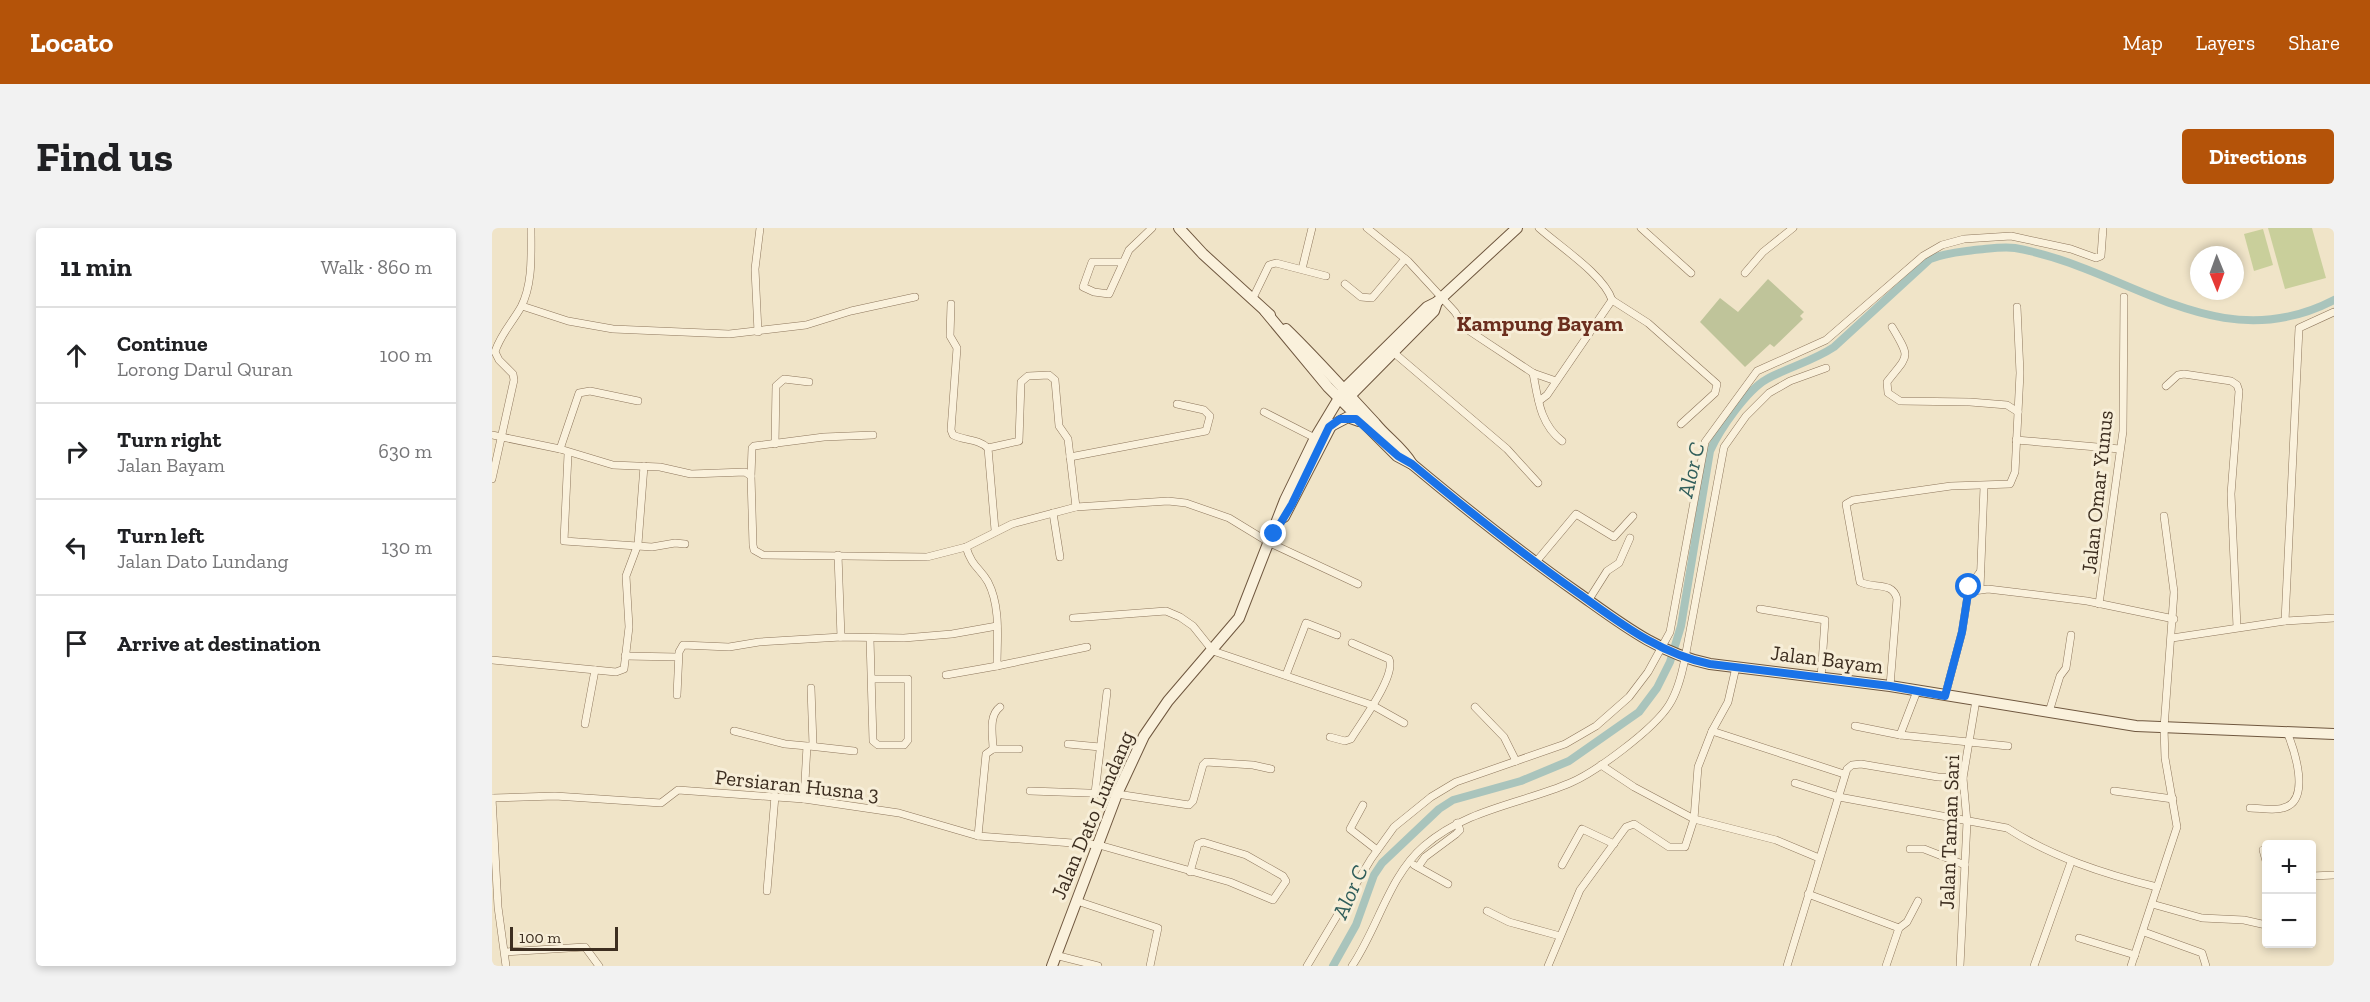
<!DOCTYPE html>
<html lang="en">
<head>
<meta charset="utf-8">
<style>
	:root { --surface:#fff; --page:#f2f2f2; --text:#202124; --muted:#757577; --line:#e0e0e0; --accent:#b45309 }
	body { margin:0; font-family:"Zilla Slab",serif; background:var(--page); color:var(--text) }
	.controls { position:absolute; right:18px; bottom:18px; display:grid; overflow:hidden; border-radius:6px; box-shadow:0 3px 9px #0003 }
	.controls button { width:54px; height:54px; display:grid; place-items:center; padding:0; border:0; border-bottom:2px solid var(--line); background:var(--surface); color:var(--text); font:30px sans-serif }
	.compass { position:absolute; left:1698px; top:18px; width:54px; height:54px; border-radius:50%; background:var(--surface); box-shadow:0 3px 9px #0003; rotate:179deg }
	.scale { position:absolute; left:18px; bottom:15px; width:108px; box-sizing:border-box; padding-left:6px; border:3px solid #3d2e20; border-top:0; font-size:16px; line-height:21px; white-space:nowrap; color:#3d2e20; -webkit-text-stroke:4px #f7eed8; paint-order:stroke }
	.stop { position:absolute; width:18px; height:18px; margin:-14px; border:4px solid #1a73e8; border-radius:50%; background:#fff }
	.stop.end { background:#1a73e8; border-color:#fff; box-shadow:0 2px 6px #0008 }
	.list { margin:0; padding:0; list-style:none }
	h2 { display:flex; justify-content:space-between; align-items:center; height:78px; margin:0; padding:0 24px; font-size:26px }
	h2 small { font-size:20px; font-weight:400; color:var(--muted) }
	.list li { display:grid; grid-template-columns:39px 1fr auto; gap:18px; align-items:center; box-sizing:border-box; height:96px; padding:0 24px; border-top:2px solid var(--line) }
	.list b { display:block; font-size:22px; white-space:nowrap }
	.list p { margin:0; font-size:20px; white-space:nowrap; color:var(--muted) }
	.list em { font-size:20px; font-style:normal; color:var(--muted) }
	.icon { flex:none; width:33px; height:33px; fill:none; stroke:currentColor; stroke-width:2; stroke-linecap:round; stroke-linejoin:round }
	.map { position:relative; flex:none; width:1842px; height:738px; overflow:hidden; border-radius:6px }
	header { display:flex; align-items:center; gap:36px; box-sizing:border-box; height:84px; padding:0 30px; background:var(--accent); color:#fff }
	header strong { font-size:28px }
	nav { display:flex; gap:33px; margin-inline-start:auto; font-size:21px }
	.intro { display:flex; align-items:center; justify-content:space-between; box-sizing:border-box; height:144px; padding:0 36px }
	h1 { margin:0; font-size:42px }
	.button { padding:15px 27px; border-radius:6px; background:var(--accent); color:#fff; font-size:21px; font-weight:700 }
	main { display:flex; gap:36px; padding:0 36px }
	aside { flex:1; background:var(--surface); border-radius:6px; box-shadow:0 3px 9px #0003 }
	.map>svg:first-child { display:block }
	.green { fill:#c9cf9b }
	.cemetery { fill:#bfc49a }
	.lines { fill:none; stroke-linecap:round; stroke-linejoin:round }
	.canal { stroke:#a9c4bc; stroke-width:8 }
	.street-casing { stroke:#8d765c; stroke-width:8 }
	.secondary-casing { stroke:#6f573f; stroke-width:12 }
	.street { stroke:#faf1dc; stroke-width:7 }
	.secondary { stroke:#faf1dc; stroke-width:10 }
	.route { stroke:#1a73e8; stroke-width:8 }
	.labels { text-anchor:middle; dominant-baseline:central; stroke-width:6; stroke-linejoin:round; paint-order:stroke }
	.street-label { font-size:21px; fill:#3d2e20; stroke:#f7eed8 }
	.neighbourhood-label { font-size:22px; font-weight:bold; fill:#6b2e1e; stroke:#f7eed8 }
	.water-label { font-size:22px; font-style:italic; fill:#2f5d5a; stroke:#f7eed8 }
</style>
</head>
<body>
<header>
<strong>Locato</strong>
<nav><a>Map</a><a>Layers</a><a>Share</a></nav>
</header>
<div class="intro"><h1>Find us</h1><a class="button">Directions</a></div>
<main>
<aside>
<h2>11 min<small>Walk · 860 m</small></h2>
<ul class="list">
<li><svg class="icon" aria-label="ahead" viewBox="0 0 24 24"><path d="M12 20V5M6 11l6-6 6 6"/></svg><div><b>Continue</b><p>Lorong Darul Quran</p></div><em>100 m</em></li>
<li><svg class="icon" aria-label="right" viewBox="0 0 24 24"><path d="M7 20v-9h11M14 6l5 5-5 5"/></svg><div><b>Turn right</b><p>Jalan Bayam</p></div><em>630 m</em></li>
<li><svg class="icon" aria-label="left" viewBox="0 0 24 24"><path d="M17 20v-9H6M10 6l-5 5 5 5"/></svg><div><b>Turn left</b><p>Jalan Dato Lundang</p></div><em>130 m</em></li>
<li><svg class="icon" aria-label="arrive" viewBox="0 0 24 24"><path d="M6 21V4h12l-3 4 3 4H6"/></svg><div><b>Arrive at destination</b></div></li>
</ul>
</aside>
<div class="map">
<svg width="1842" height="738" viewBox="0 0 1842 738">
	<rect width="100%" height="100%" fill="#f0e4c8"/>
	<g class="green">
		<polygon points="1776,0 1820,0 1834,50 1793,61"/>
		<polygon points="1771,1 1781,37 1762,43 1752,6"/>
	</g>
	<polygon class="cemetery" points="1276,51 1312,84 1308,88 1311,91 1282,119 1278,116 1253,139 1208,94 1228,70 1246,84"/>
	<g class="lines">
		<path class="canal" d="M841 738 864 697 882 647 890 635 947 581 961 572 1029 553 1077 533 1147 484 1165 460 1178 434 1189 398 1218 223C1228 201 1255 162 1275 151 1297 139 1321 133 1342 119L1438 31C1452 25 1467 24 1482 22 1496 21 1510 18 1523 20 1634 39 1725 133 1842 72"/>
		<g class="street-casing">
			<g id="street">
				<polyline points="875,0 916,33 963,84 973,100 1041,145 1064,153"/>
				<path d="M1047 0C1067 18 1112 47 1120 72"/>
				<polyline points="1149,0 1199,45"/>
				<polyline points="631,34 600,34 591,59 602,64 617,66 637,22 660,0"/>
				<polyline points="810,41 820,0"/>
				<polyline points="1253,45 1271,24 1301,0"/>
				<polyline points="853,56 869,69 880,70 913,31"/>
				<polyline points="760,72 777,37 784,35 834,48"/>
				<polyline points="1120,72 1156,95 1225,156 1223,165 1189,196"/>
				<path d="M459 76 458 108 465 120 459 202 461 207C473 213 485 210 496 220"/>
				<polyline points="30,78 76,93 121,101 237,106 314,97 359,83 423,69"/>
				<path d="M1400 99C1419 131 1417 126 1395 154L1396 165 1408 173 1478 174 1515 177 1526 184"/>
				<polyline points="266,104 263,41 268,0"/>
				<polyline points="901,124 1015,221 1046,255"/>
				<path d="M1041 145C1046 171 1048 196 1070 213"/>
				<polyline points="1674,158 1686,147 1692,146 1739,153 1745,157 1747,163 1739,266 1745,399"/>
				<polyline points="1047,173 1055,167 1120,72"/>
				<polyline points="772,184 823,210"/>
				<polyline points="0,207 68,221 121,237 168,239 199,246 253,244 259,248 261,317 262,322 271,327 435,329 474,319 520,296 584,279 676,273 694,275 737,290 778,315 866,356"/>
				<polyline points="1524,212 1628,221"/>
				<polyline points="283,216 284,158 292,151 317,154"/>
				<polyline points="68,221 87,165 98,163 146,173"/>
				<polyline points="76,226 72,313 160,319 183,315 193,316"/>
				<polyline points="578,229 714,203 718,188 712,182 685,176"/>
				<polyline points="259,248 260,220 262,218 332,209 381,207"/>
				<path d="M0 251 22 152 21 146 7 132 3 124C8 107 20 95 29 79 41 56 39 26 39 0"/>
				<polyline points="561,285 568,329"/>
				<polyline points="503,302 496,220 527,213 529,154 536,148 557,147 563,152 567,198 576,211 584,279"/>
				<path d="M474 319C480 339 488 340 496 354 509 379 505 411 505 438L595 419"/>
				<polyline points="346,327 349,409"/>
				<polyline points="1043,335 1084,286 1122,309 1141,288"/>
				<polyline points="1488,361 1492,259"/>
				<polyline points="1475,364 1496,361 1595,373 1682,391"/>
				<polyline points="1096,373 1115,343 1127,335 1138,310"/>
				<polyline points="1607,376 1631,203 1632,69"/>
				<polyline points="1268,381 1333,392 1329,450"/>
				<polyline points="581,390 674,383 688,389 701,398 721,423 880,477 912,495"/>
				<polyline points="1793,393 1807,100 1842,84"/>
				<polyline points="1680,410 1793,393 1842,390"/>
				<polyline points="378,411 381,513 386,517 412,517 416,512 416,451 380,451"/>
				<polyline points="133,428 186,429"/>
				<polyline points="0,432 124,444 132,441 137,399 134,348 146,316 152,238"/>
				<polyline points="454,447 505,438"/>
				<polyline points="794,447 814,395 845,407"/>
				<path d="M1398 458 1405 371C1401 353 1382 361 1368 354L1354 276 1361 272 1459 258 1518 256 1523 244 1528 145 1525 79"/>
				<polyline points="319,460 321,517"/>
				<polyline points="185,467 187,424 191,417 237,419 267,414 349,409 412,410 460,406 505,398"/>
				<polyline points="1453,468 1470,404 1477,359 1488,344"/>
				<polyline points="983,479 1012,509 1024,533"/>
				<polyline points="1557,484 1568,448 1574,440 1579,407"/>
				<polyline points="93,496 103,442"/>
				<polyline points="1363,498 1408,507 1516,518"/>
				<polyline points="242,503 293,516 315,518 312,571"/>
				<polyline points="1220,503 1352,546"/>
				<polyline points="1408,507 1425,463"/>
				<path d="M838 509 853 513 859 511C868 496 905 447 897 431L860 415"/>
				<polyline points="576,516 608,519"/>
				<polyline points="317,518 362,523"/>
				<path d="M501 521C501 508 496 488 508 479"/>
				<polyline points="1109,537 1142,559 1202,591 1284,612 1327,630"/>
				<path d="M1303 555 1347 569 1515 600C1560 629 1612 646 1665 659"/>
				<polyline points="538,563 625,566 697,577 701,573 711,537 714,534 761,537 779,541"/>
				<polyline points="1622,563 1681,571"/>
				<polyline points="603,565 615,464"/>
				<polyline points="0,570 6,679 14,738"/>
				<polyline points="1,570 63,568 169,575 186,562 312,571 407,585 486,608 607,617 738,654 781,672 794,653 791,648 754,627 711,614 706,616 698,644"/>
				<polyline points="871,577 858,601 885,622"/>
				<path d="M1758 580C1768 580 1782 583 1791 580 1820 573 1802 521 1795 504"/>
				<polyline points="486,608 494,526 501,521 527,521"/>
				<polyline points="1418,621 1432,621 1473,637"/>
				<polyline points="1771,622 1774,633"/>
				<polyline points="922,637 956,656"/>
				<polyline points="1070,637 1090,601 1122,616"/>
				<polyline points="926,639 933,629 964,606 968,602 965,595"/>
				<polyline points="1820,648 1842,647"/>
				<polyline points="275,663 283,568"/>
				<polyline points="1316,666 1407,700"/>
				<polyline points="585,673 666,700 658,738"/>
				<polyline points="1660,676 1710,690 1752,692 1774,697"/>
				<polyline points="995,683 1017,694 1068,708"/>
				<polyline points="1652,704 1710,725 1714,738"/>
				<polyline points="1587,710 1643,727"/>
				<polyline points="13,724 93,719 107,738"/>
				<polyline points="563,727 606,738"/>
				<polyline points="815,738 879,631 902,599 939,569 964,554 1073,516 1104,498 1137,469 1156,444 1178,404 1213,214 1265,143 1334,112 1431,28 1450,17 1472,11 1519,8 1579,21 1604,30 1609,28 1611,0"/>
				<path d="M860 738C886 700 897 648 932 618 975 581 1028 576 1078 555 1104 544 1162 501 1177 477 1186 463 1190 446 1193 430L1232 219 1254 188 1277 165 1298 153 1334 140"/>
				<polyline points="1056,738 1088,662 1134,599 1142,596 1177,619 1193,619 1202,591 1206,539 1220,503 1236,474 1244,439"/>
				<polyline points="1295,738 1355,541 1360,537 1369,536 1446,549 1471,550"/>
				<polyline points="1394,738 1407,700 1415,694 1426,673"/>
				<polyline points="1468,738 1475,594 1471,550 1484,472"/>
				<polyline points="1542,738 1579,634"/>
				<polyline points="1639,738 1685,599 1673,530 1672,500 1682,364 1672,288"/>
			</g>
		</g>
		<g class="secondary-casing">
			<g id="secondary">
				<polyline points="687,0 711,26 778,87"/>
				<path d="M773 83 836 159 905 228 920 236C974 281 1029 325 1086 365 1127 394 1167 426 1218 436L1398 458 1644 498 1842 506"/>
				<path d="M794 101C825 131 853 163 883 195 895 210 910 219 920 236"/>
				<polyline points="854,172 942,83 945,74"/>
				<polyline points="837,199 856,189 867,193"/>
				<polyline points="792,289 840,196"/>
				<polyline points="560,738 625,566 652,508 676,473 747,390 793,272 823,210 853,160 935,79 945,74 1025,0"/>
			</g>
		</g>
		<use href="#street" class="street"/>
		<use href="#secondary" class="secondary"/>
	</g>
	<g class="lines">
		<path class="route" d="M782 306 800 276 837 199 848 191H864L906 228 920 236C974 281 1029 325 1086 365 1127 394 1167 426 1218 436L1398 458 1453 468 1470 404 1477 359"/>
	</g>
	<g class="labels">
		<g class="street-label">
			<text transform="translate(1605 264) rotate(-84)">Jalan Omar Yunus</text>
			<text transform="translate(1335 431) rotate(7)">Jalan Bayam</text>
			<text transform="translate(305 557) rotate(6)">Persiaran Husna 3</text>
			<text transform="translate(600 587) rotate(-67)">Jalan Dato Lundang</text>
			<text transform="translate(1457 604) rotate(-88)">Jalan Taman Sari</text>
		</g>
		<g class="neighbourhood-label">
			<text x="1048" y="95">Kampung Bayam</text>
		</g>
		<g class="water-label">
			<text transform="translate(1199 242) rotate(-77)">Alor C</text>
			<text transform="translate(858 664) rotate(-66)">Alor C</text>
		</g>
	</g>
</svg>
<div class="controls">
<button>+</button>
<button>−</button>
</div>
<svg class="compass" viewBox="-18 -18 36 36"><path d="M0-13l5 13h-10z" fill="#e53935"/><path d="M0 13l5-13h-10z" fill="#757577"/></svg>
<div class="scale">100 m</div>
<div class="stop" style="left:1477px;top:359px"></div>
<div class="stop end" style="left:782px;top:306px"></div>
</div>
</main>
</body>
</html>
